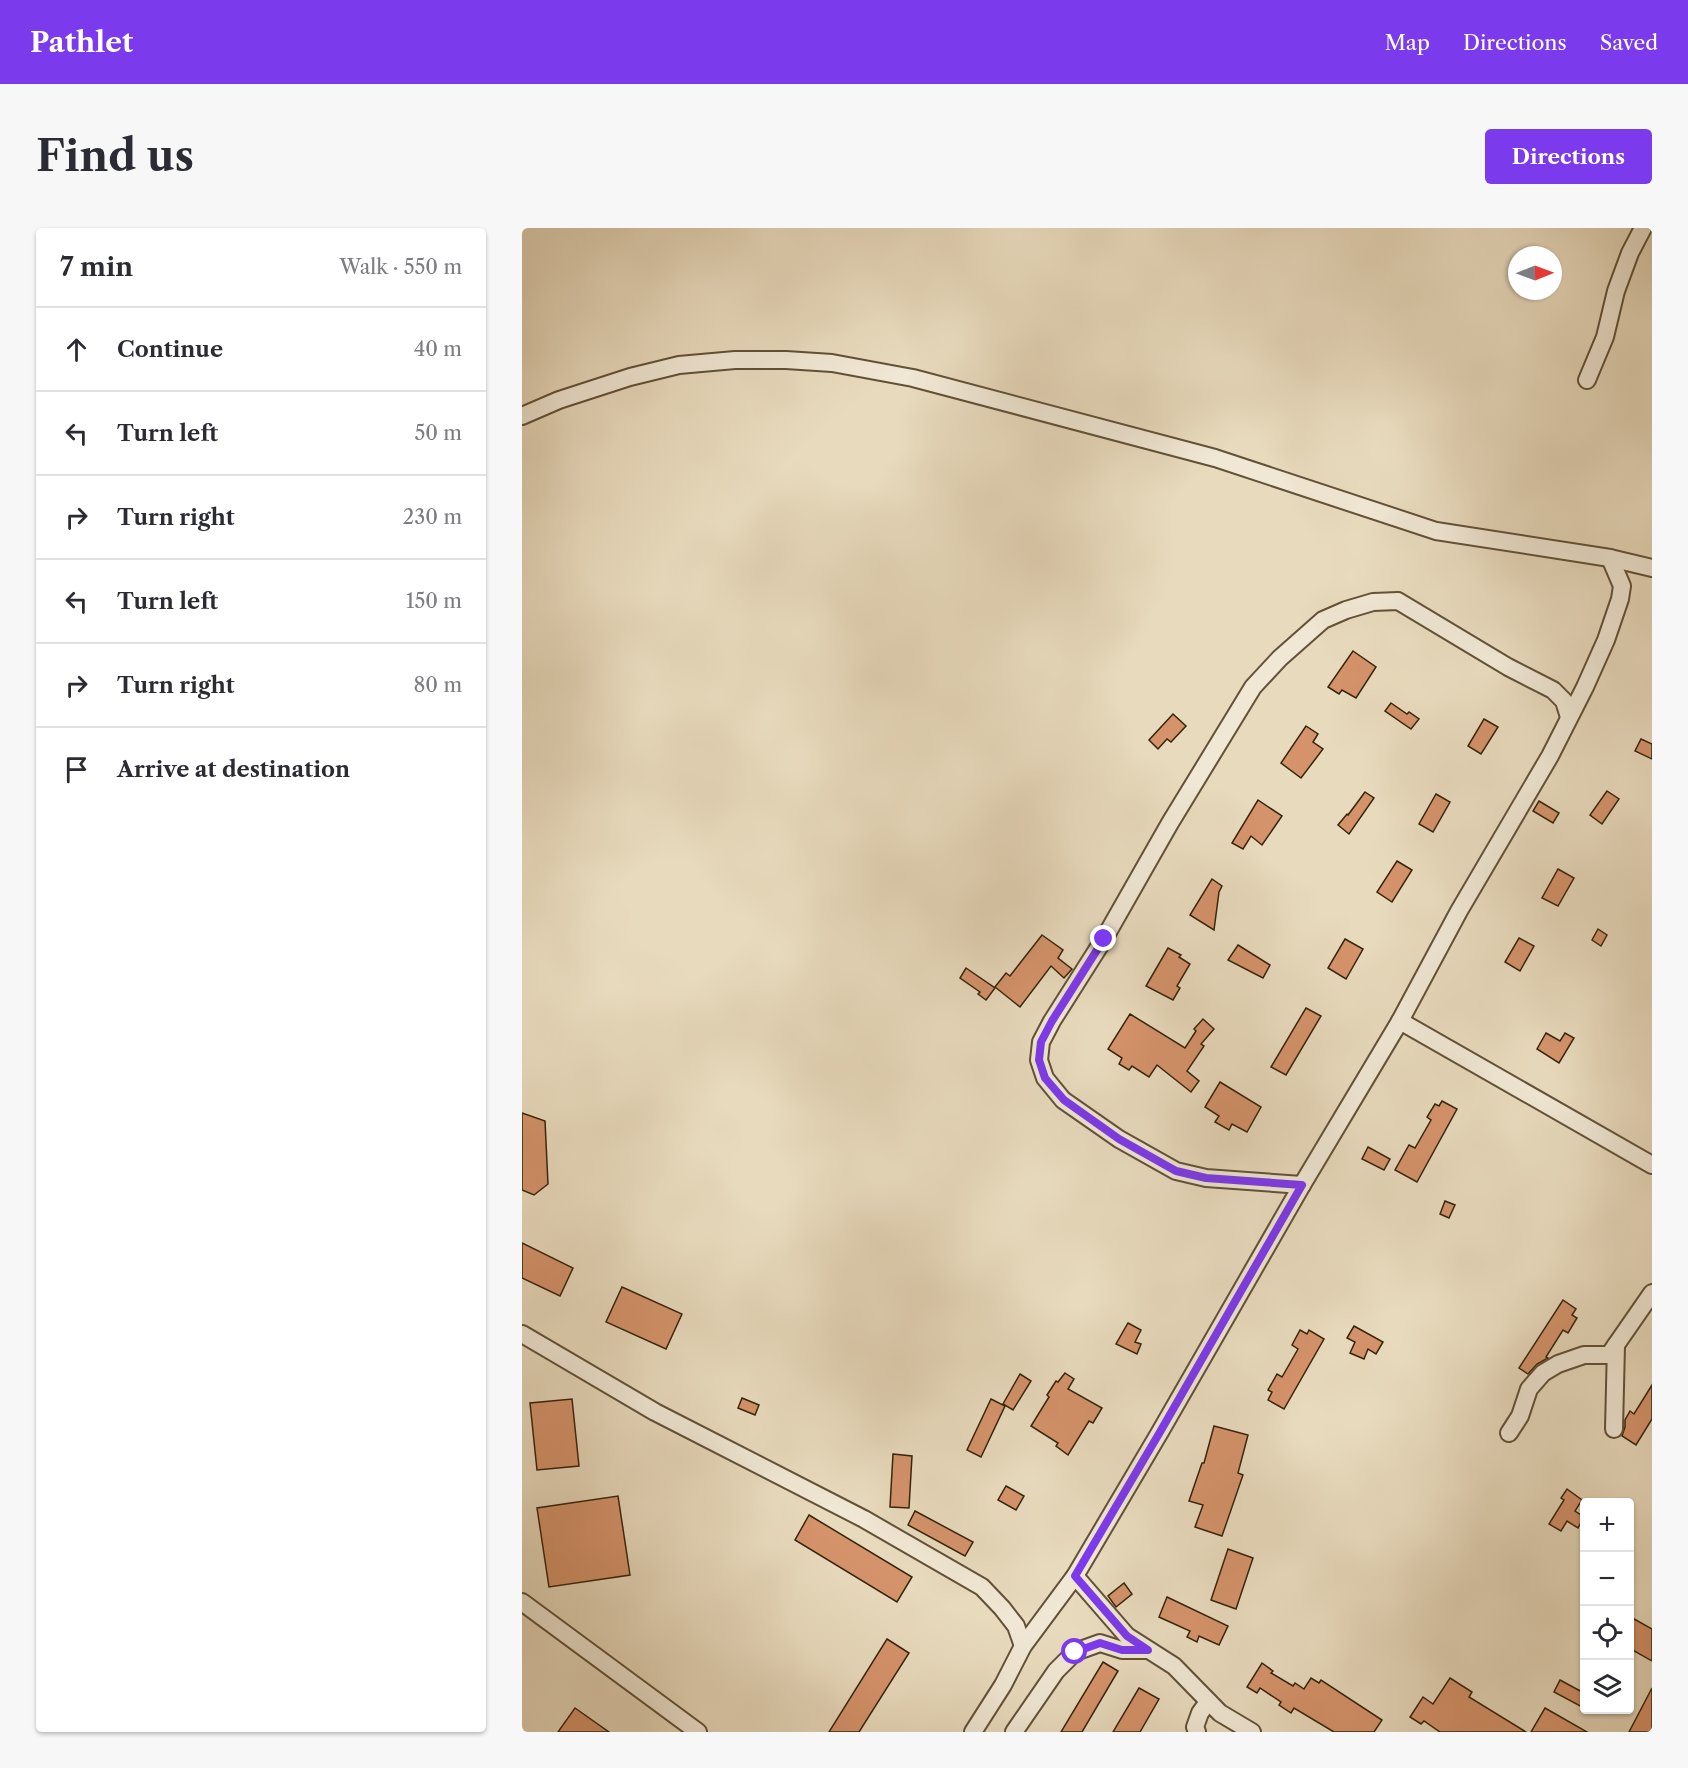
<!DOCTYPE html>
<html lang="en">
<head>
<meta charset="utf-8">
<style>
	:root { --surface:#fff; --page:#f7f7f7; --text:#2b2b33; --muted:#7c7c81; --line:#e1e1e2; --accent:#7c3aed }
	body { margin:0; font-family:"Libre Caslon Text",serif; background:var(--page); color:var(--text) }
	.controls { position:absolute; right:18px; bottom:18px; display:grid; overflow:hidden; border-radius:6px; box-shadow:0 2px 4px #0004 }
	.controls button { width:54px; height:54px; display:grid; place-items:center; padding:0; border:0; border-bottom:2px solid var(--line); background:var(--surface); color:var(--text); font:30px sans-serif }
	.compass { position:absolute; left:986px; top:18px; width:54px; height:54px; border-radius:50%; background:var(--surface); box-shadow:0 2px 4px #0004; rotate:89deg }
	.stop { position:absolute; width:18px; height:18px; margin:-14px; border:4px solid #7c3aed; border-radius:50%; background:#fff }
	.stop.end { background:#7c3aed; border-color:#fff; box-shadow:0 2px 6px #0008 }
	.list { margin:0; padding:0; list-style:none }
	h2 { display:flex; justify-content:space-between; align-items:center; height:78px; margin:0; padding:0 24px; font-size:26px }
	h2 small { font-size:20px; font-weight:400; color:var(--muted) }
	.list li { display:grid; grid-template-columns:39px 1fr auto; gap:18px; align-items:center; box-sizing:border-box; height:84px; padding:0 24px; border-top:2px solid var(--line) }
	.list b { display:block; font-size:22px; white-space:nowrap }
	.list em { font-size:20px; font-style:normal; color:var(--muted) }
	.icon { flex:none; width:33px; height:33px; fill:none; stroke:currentColor; stroke-width:2; stroke-linecap:round; stroke-linejoin:round }
	.map { position:relative; flex:none; width:1130px; height:1504px; overflow:hidden; border-radius:6px }
	header { display:flex; align-items:center; gap:36px; box-sizing:border-box; height:84px; padding:0 30px; background:var(--accent); color:#fff }
	header strong { font-size:28px }
	nav { display:flex; gap:33px; margin-inline-start:auto; font-size:21px }
	.intro { display:flex; align-items:center; justify-content:space-between; box-sizing:border-box; height:144px; padding:0 36px }
	h1 { margin:0; font-size:42px }
	.button { padding:15px 27px; border-radius:6px; background:var(--accent); color:#fff; font-size:21px; font-weight:700 }
	main { display:flex; gap:36px; padding:0 36px }
	aside { flex:1; background:var(--surface); border-radius:6px; box-shadow:0 2px 4px #0004 }
	.map>svg:first-child { display:block }
	.building { fill:#d5936b; stroke:#35230a; stroke-width:1.5 }
	.lines { fill:none; stroke-linecap:round; stroke-linejoin:round }
	.minor-casing { stroke:#625137; stroke-width:20 }
	.minor { stroke:#f0e7d4; stroke-width:16 }
	.route { stroke:#7c3aed; stroke-width:8 }
</style>
</head>
<body>
<header>
<strong>Pathlet</strong>
<nav><a>Map</a><a>Directions</a><a>Saved</a></nav>
</header>
<div class="intro"><h1>Find us</h1><a class="button">Directions</a></div>
<main>
<aside>
<h2>7 min<small>Walk · 550 m</small></h2>
<ul class="list">
<li><svg class="icon" aria-label="ahead" viewBox="0 0 24 24"><path d="M12 20V5M6 11l6-6 6 6"/></svg><div><b>Continue</b></div><em>40 m</em></li>
<li><svg class="icon" aria-label="left" viewBox="0 0 24 24"><path d="M17 20v-9H6M10 6l-5 5 5 5"/></svg><div><b>Turn left</b></div><em>50 m</em></li>
<li><svg class="icon" aria-label="right" viewBox="0 0 24 24"><path d="M7 20v-9h11M14 6l5 5-5 5"/></svg><div><b>Turn right</b></div><em>230 m</em></li>
<li><svg class="icon" aria-label="left" viewBox="0 0 24 24"><path d="M17 20v-9H6M10 6l-5 5 5 5"/></svg><div><b>Turn left</b></div><em>150 m</em></li>
<li><svg class="icon" aria-label="right" viewBox="0 0 24 24"><path d="M7 20v-9h11M14 6l5 5-5 5"/></svg><div><b>Turn right</b></div><em>80 m</em></li>
<li><svg class="icon" aria-label="arrive" viewBox="0 0 24 24"><path d="M6 21V4h12l-3 4 3 4H6"/></svg><div><b>Arrive at destination</b></div></li>
</ul>
</aside>
<div class="map">
<svg width="1130" height="1504" viewBox="0 0 1130 1504">
	<rect width="100%" height="100%" fill="#e8dabd"/>
	<filter id="stains"><feTurbulence type="fractalNoise" baseFrequency=".00333" numOctaves="4"/><feColorMatrix values="0 0 0 0 .2 0 0 0 0 .09 0 0 0 0 .02 0 0 0 .5 -.17"/></filter>
	<radialGradient id="worn" r=".72"><stop offset=".6" stop-color="#630" stop-opacity="0"/><stop offset="1" stop-color="#630" stop-opacity=".3"/></radialGradient>
	<g class="building">
		<polygon points="831,423 854,439 834,470 820,462 817,466 806,459"/>
		<polygon points="869,475 885,486 887,484 897,491 889,501 863,483"/>
		<polygon points="651,486 664,498 649,514 645,511 636,521 627,512"/>
		<polygon points="962,491 976,499 959,526 946,518"/>
		<polygon points="784,498 796,506 791,514 801,521 779,550 759,535"/>
		<polygon points="1119,511 1130,516 1130,531 1113,523"/>
		<polygon points="1085,563 1097,571 1080,596 1068,587"/>
		<polygon points="843,564 852,570 827,606 816,597 825,586 826,587"/>
		<polygon points="914,566 928,574 911,604 897,596"/>
		<polygon points="736,572 760,588 740,617 729,608 721,621 710,615"/>
		<polygon points="1017,573 1037,585 1031,595 1011,583"/>
		<polygon points="875,633 890,642 870,674 855,664"/>
		<polygon points="1036,641 1052,650 1036,678 1020,670"/>
		<polygon points="690,651 700,658 697,664 692,702 668,687"/>
		<polygon points="1076,701 1085,707 1079,718 1070,712"/>
		<polygon points="520,707 541,722 536,730 550,741 542,750 529,738 498,779 473,759 484,745 488,748"/>
		<polygon points="997,710 1012,718 998,743 983,734"/>
		<polygon points="823,711 841,721 824,751 806,740"/>
		<polygon points="716,717 748,737 741,750 706,732"/>
		<polygon points="646,720 659,727 657,729 668,736 655,758 658,760 651,772 624,758"/>
		<polygon points="444,740 473,760 464,772 456,766 458,764 438,750"/>
		<polygon points="784,780 799,788 764,847 749,839"/>
		<polygon points="608,786 663,820 674,803 672,801 681,791 692,801 679,816 682,818 665,843 677,853 669,864 635,837 627,849 610,838 607,842 597,836 600,830 586,821"/>
		<polygon points="1024,805 1038,813 1043,805 1052,810 1037,835 1015,821"/>
		<polygon points="698,854 739,879 725,904 710,896 707,902 693,894 697,888 683,879"/>
		<polygon points="920,873 935,881 895,954 873,942 887,917 893,920 909,892 905,889 913,876 917,878"/>
		<polygon points="0,885 23,893 26,956 12,967 0,962"/>
		<polygon points="846,919 868,931 862,942 840,931"/>
		<polygon points="923,973 933,977 927,990 918,986"/>
		<polygon points="0,1015 51,1040 38,1068 0,1050"/>
		<polygon points="100,1059 160,1086 144,1121 84,1094"/>
		<polygon points="1041,1072 1054,1081 1050,1087 1055,1090 1046,1105 1041,1102 1024,1129 1026,1130 1015,1136 1006,1146 997,1140"/>
		<polygon points="606,1095 619,1102 613,1114 619,1116 615,1126 594,1116"/>
		<polygon points="832,1098 861,1114 854,1126 846,1121 842,1131 828,1125 833,1114 825,1110"/>
		<polygon points="778,1102 785,1106 787,1102 802,1111 762,1181 746,1172 750,1164 746,1162 755,1146 760,1149 776,1121 770,1117"/>
		<polygon points="543,1145 552,1151 546,1161 580,1180 571,1195 567,1193 546,1227 534,1218 536,1215 509,1198 527,1169 525,1167 534,1153 536,1154"/>
		<polygon points="498,1146 509,1153 491,1182 481,1176"/>
		<polygon points="1130,1157 1130,1191 1114,1217 1100,1208 1103,1199 1103,1192 1108,1183 1112,1186"/>
		<polygon points="220,1170 237,1177 233,1187 216,1180"/>
		<polygon points="50,1171 57,1238 15,1242 8,1175"/>
		<polygon points="469,1171 483,1178 459,1229 445,1222"/>
		<polygon points="692,1198 726,1207 716,1245 721,1247 700,1308 673,1299 681,1277 667,1273 680,1235 682,1235"/>
		<polygon points="371,1226 390,1228 387,1280 368,1279"/>
		<polygon points="484,1258 502,1268 494,1282 476,1272"/>
		<polygon points="1045,1261 1060,1272 1053,1283 1062,1289 1056,1300 1045,1293 1039,1303 1027,1296 1042,1272 1039,1270"/>
		<polygon points="96,1268 108,1347 27,1359 15,1280"/>
		<polygon points="393,1283 451,1314 443,1328 386,1297"/>
		<polygon points="287,1287 390,1349 375,1374 273,1312"/>
		<polygon points="706,1321 731,1330 714,1381 689,1372"/>
		<polygon points="602,1355 610,1366 594,1379 586,1368"/>
		<polygon points="645,1369 706,1398 697,1417 677,1408 675,1414 665,1409 668,1403 637,1389"/>
		<polygon points="1107,1388 1130,1401 1130,1433 1107,1420"/>
		<polygon points="365,1411 387,1425 337,1504 307,1504"/>
		<polygon points="581,1434 596,1443 560,1504 539,1504"/>
		<polygon points="740,1435 751,1443 749,1445 771,1458 773,1455 782,1461 789,1450 797,1455 799,1452 860,1492 852,1504 812,1504 772,1480 769,1485 757,1477 759,1474 738,1460 735,1465 725,1459"/>
		<polygon points="928,1450 950,1464 947,1469 1004,1504 918,1504 902,1493 899,1496 888,1489 901,1469 911,1476"/>
		<polygon points="1038,1452 1062,1465 1062,1480 1032,1464"/>
		<polygon points="617,1460 637,1471 618,1504 591,1504"/>
		<polygon points="1130,1460 1130,1504 1107,1504"/>
		<polygon points="53,1480 87,1504 36,1504"/>
		<polygon points="1023,1480 1065,1504 1009,1504"/>
	</g>
	<g class="lines">
		<g class="minor-casing">
			<g id="minor">
				<polyline points="1065,152 1083,109 1094,63 1108,25 1121,0"/>
				<polyline points="0,188 37,172 108,149 157,137 213,132 264,132 310,135 391,150 693,230 914,303 1088,330 1130,340"/>
				<polyline points="878,793 1130,937"/>
				<polyline points="780,957 684,950 654,943 597,911 541,872 523,850 517,832 519,814 530,793 582,711 648,595 731,459 758,430 801,392 824,382 851,374 876,373 986,439 1031,462 1042,473 1047,489"/>
				<polyline points="0,1106 133,1184 342,1291 460,1359 480,1380 494,1398 501,1418"/>
				<polyline points="1092,1201 1094,1117"/>
				<polyline points="987,1205 998,1188 1007,1161 1021,1145 1036,1136 1062,1127 1087,1127 1130,1065"/>
				<polyline points="553,1348 605,1408 652,1438 698,1485 730,1504"/>
				<polyline points="0,1374 176,1504"/>
				<polyline points="451,1504 481,1457 501,1418 553,1348 638,1204 780,957 878,793 937,683 1028,528 1063,459 1084,412 1098,371 1100,358 1088,330"/>
				<polyline points="492,1504 534,1443 553,1424 578,1415 600,1422 626,1422"/>
				<polyline points="675,1504 673,1499 678,1485 686,1474"/>
			</g>
		</g>
		<use href="#minor" class="minor"/>
	</g>
	<g class="lines">
		<polyline class="route" points="553,1424 578,1415 600,1422 626,1422 605,1408 553,1348 638,1204 780,957 684,950 654,943 597,911 542,872 523,850 517,832 519,814 530,793 582,711"/>
	</g>
	<rect width="100%" height="100%" filter="url(#stains)"/>
	<rect width="100%" height="100%" fill="url(#worn)"/>
</svg>
<div class="controls">
<button>+</button>
<button>−</button>
<button><svg class="icon" aria-label="locate" viewBox="0 0 24 24"><circle cx="12" cy="12" r="6"/><path d="M12 2v4M12 18v4M2 12h4M18 12h4"/></svg></button>
<button><svg class="icon" aria-label="layers" viewBox="0 0 24 24"><path d="M12 4l9 5-9 5-9-5zM3 14l9 5 9-5"/></svg></button>
</div>
<svg class="compass" viewBox="-18 -18 36 36"><path d="M0-13l5 13h-10z" fill="#e53935"/><path d="M0 13l5-13h-10z" fill="#7c7c81"/></svg>
<div class="stop" style="left:553px;top:1424px"></div>
<div class="stop end" style="left:582px;top:711px"></div>
</div>
</main>
</body>
</html>
